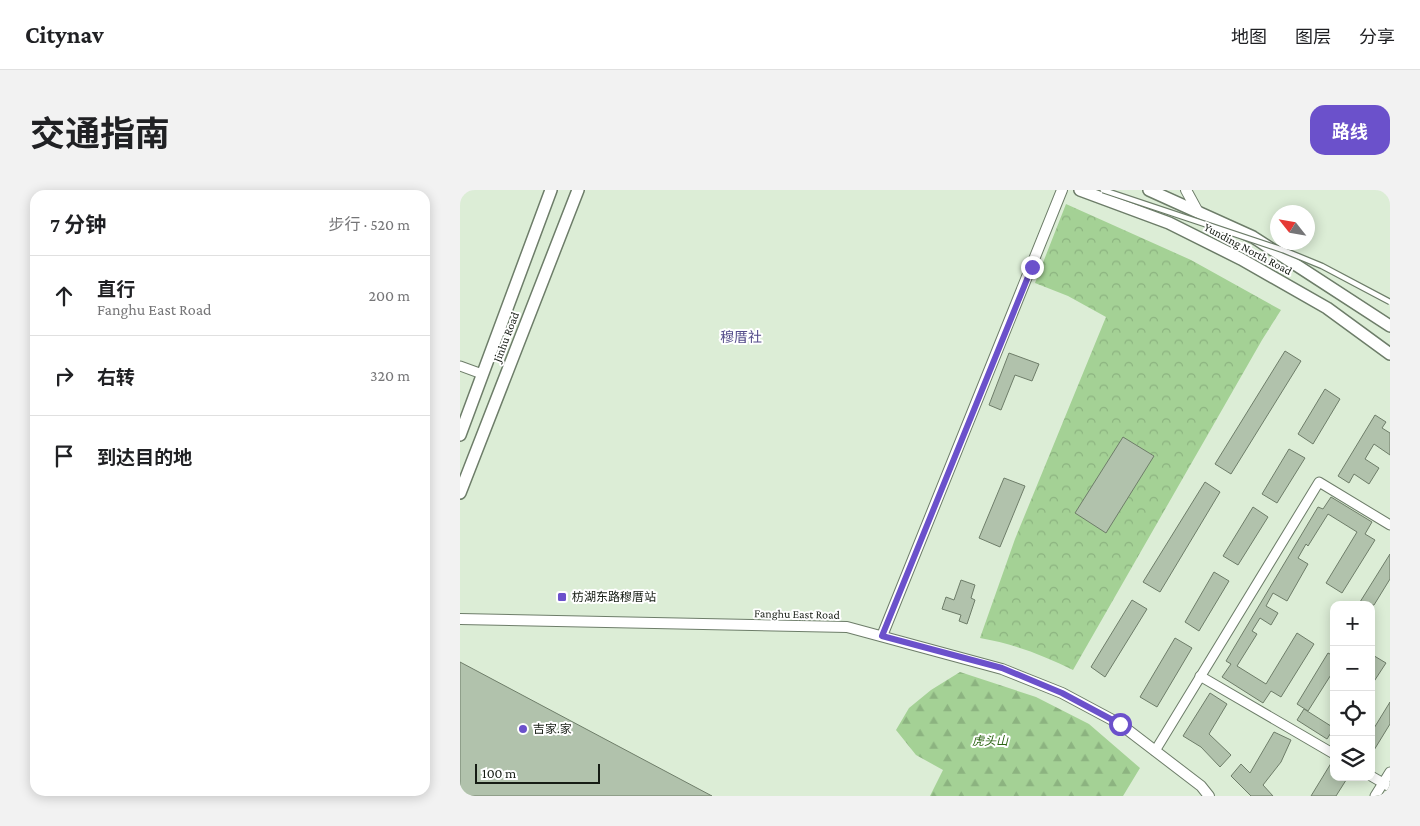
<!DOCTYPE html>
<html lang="zh">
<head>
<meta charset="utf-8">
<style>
	:root { --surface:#fff; --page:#f2f2f2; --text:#202124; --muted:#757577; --line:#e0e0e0; --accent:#6b51cb }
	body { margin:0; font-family:"Crimson Pro","Noto Sans SC",serif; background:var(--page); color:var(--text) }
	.controls { position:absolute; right:15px; bottom:15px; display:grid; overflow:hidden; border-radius:10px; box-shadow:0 2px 12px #0003 }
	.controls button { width:45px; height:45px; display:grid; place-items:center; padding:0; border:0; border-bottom:1px solid var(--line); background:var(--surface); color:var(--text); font:25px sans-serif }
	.compass { position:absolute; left:810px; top:15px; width:45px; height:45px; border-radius:50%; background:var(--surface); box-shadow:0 2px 12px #0003; rotate:301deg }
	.scale { position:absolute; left:15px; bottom:12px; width:125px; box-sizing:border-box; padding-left:5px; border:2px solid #161c14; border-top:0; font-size:14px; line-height:18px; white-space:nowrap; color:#161c14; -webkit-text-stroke:4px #fff; paint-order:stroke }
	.stop { position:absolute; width:15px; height:15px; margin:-11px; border:4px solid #6b51cb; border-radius:50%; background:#fff }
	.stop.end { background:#6b51cb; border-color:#fff; box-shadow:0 1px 5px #0008 }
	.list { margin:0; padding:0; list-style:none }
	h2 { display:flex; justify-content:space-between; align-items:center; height:65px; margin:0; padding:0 20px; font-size:21px }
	h2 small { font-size:16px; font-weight:400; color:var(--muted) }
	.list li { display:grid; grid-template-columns:32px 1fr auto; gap:15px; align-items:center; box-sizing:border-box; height:80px; padding:0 20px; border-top:1px solid var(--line) }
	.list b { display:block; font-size:19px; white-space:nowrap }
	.list p { margin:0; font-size:16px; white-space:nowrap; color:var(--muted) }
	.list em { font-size:16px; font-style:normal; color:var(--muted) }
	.icon { flex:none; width:28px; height:28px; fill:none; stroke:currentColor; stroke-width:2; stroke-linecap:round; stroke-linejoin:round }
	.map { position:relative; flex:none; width:930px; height:606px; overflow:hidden; border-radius:15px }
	header { display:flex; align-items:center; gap:30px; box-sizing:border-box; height:70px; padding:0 25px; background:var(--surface); border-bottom:1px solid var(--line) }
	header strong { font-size:24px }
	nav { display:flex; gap:28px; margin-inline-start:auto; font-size:18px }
	.intro { display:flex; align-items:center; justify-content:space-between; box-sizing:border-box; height:120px; padding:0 30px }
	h1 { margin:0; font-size:35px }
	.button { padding:12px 22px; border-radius:15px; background:var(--accent); color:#fff; font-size:18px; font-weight:700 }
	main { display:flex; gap:30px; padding:0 30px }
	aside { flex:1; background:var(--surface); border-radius:15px; box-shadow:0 2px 12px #0003 }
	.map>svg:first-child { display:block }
	.forest { fill:url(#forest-firs) }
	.park { fill:url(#park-crowns) }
	.building { fill:#b1c2ac; stroke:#6e7d69 }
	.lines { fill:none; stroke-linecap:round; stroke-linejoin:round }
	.minor-casing { stroke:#6d7d69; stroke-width:11 }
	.tertiary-casing { stroke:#6d7d69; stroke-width:12 }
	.secondary-casing { stroke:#6d7d69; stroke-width:14 }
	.minor { stroke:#fff; stroke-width:9 }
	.tertiary { stroke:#fff; stroke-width:10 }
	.secondary { stroke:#fff; stroke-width:11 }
	.service-bridge-casing { stroke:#6d7d69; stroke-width:7; stroke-linecap:butt }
	.service-bridge { stroke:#fff; stroke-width:4.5 }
	.route { stroke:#6b51cb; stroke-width:6 }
	.poi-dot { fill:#6b51cb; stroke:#fff; stroke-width:2 }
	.labels { text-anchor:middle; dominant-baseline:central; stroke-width:4; stroke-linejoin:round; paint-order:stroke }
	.street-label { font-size:12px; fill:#161c14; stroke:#fff }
	.poi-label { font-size:12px; fill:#161c14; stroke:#fff; text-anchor:start }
	.park-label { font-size:12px; font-style:italic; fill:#2b6412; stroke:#fff }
	.neighbourhood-label { font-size:14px; fill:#544c8a; stroke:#fff }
</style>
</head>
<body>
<header>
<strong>Citynav</strong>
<nav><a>地图</a><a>图层</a><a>分享</a></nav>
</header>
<div class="intro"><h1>交通指南</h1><a class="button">路线</a></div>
<main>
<aside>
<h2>7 分钟<small>步行 · 520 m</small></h2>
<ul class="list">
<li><svg class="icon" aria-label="ahead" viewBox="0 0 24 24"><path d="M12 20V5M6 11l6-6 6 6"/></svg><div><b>直行</b><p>Fanghu East Road</p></div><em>200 m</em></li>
<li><svg class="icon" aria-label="right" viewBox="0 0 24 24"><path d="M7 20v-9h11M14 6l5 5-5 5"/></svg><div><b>右转</b></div><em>320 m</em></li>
<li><svg class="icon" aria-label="arrive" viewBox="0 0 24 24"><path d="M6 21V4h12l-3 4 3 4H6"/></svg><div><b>到达目的地</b></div></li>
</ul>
</aside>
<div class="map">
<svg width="930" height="606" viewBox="0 0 930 606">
	<defs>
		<pattern id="forest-firs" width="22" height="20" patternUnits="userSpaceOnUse" patternTransform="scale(1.25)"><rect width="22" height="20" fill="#a4d195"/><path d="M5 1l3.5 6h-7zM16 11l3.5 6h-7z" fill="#8cb380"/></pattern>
		<pattern id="park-crowns" width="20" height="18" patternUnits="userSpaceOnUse" patternTransform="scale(1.25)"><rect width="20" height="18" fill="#a4d195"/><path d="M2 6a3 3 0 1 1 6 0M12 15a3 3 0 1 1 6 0" fill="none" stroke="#8cb380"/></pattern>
	</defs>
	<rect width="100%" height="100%" fill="#dcedd6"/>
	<polygon class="forest" points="500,482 576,507 629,534 680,578 663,606 470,606 483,580 456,565 436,540 449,518 471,500"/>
	<path class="park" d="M606 14 731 70 821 120 802 150 613 480C583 465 554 454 520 448L555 349 646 127 608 106 575 93Z"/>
	<g class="building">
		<polygon points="825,161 841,171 771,284 755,274"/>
		<polygon points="549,163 579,174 572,191 555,185 541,220 529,215"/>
		<polygon points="865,199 880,209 853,254 838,244"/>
		<polygon points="915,225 926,232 922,238 930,243 930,265 914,254 905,269 919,278 909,294 894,284 889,293 878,286"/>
		<polygon points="663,247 694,266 646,343 615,323"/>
		<polygon points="829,259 845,268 817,313 802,304"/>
		<polygon points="544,288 565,296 540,357 519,348"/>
		<polygon points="745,292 760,302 700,402 683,392"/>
		<polygon points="871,307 912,332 905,344 915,350 882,403 866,393 897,342 868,324 848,356 846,354 838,368 848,374 827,411 813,403 806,416 818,423 811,435 800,428 792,441 797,444 777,476 806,494 837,443 854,454 821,507 811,501 803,513 762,487 771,474 766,471 858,317 863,319"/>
		<polygon points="793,317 808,327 778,375 763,366"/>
		<polygon points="930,364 930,389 914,415 904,415 900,412"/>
		<polygon points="754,382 769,391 739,441 725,432"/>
		<polygon points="501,390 515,395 511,408 515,410 507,434 499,431 501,425 482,419 486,407 494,410"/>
		<polygon points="672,410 687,419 645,487 631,477"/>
		<polygon points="715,448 732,458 697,517 680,507"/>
		<polygon points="868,463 874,466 874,480 848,521 837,514"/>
		<polygon points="911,464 926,473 911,496"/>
		<polygon points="0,472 252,606 0,606"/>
		<polygon points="750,503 767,514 749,544 771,565 760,577 741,557 723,546"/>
		<polygon points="930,512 930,534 911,565 911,543"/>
		<polygon points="844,519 874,538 867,549 837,530"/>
		<polygon points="814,542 831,550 821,572 803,595 813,606 791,606 771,586 781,574 790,583"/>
		<polygon points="873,570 874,587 888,587 876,606 851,606"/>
	</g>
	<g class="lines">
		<g class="minor-casing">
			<g id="minor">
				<polyline points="0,176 22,184"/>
				<polyline points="740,486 874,564"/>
				<polyline points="695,561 859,292 930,335"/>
				<polyline points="911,586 930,597"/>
				<polyline points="915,606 930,582"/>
			</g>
		</g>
		<g class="tertiary-casing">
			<g id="tertiary">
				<polyline points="726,0 738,22"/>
				<polyline points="0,429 387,437 542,479 602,503 660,534 741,596 749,606"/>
				<polyline points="422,446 602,0"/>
			</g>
		</g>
		<g class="secondary-casing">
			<g id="secondary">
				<polyline points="620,0 709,33 781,69 867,118 930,164"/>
				<polyline points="689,0 793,47 930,136"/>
				<polyline points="0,245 91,0"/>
				<polyline points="0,303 118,0"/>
			</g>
		</g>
		<use href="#minor" class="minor"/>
		<use href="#tertiary" class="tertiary"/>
		<use href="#secondary" class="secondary"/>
		<g class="service-bridge-casing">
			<polyline id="service-bridge" points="643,0 823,60 862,76 930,112"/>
		</g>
		<use href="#service-bridge" class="service-bridge"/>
	</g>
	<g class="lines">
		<polyline class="route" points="572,77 422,446 542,478 602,503 660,534"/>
	</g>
	<g class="poi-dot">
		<rect x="97" y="402" width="10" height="10" rx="2.5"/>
		<circle cx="63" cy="539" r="5"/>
	</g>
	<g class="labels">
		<g class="street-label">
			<text transform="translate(788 59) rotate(28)">Yunding North Road</text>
			<text transform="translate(46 147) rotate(-69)">Jinhu Road</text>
			<text transform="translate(337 424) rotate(1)">Fanghu East Road</text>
		</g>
		<g class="poi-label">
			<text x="112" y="407">枋湖东路穆厝站</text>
			<text x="73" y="539">吉家.家</text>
		</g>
		<g class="park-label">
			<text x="530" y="551">虎头山</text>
		</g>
		<g class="neighbourhood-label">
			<text x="281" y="147">穆厝社</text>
		</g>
	</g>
</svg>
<div class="controls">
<button>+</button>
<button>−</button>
<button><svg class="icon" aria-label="locate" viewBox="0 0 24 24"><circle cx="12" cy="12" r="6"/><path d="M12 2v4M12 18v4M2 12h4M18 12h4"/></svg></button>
<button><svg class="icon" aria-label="layers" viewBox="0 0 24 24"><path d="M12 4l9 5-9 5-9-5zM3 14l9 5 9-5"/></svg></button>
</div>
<svg class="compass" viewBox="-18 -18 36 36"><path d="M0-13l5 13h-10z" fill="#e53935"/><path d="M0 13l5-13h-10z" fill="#757577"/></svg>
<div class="scale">100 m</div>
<div class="stop" style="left:660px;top:534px"></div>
<div class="stop end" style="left:572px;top:77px"></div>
</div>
</main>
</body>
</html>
